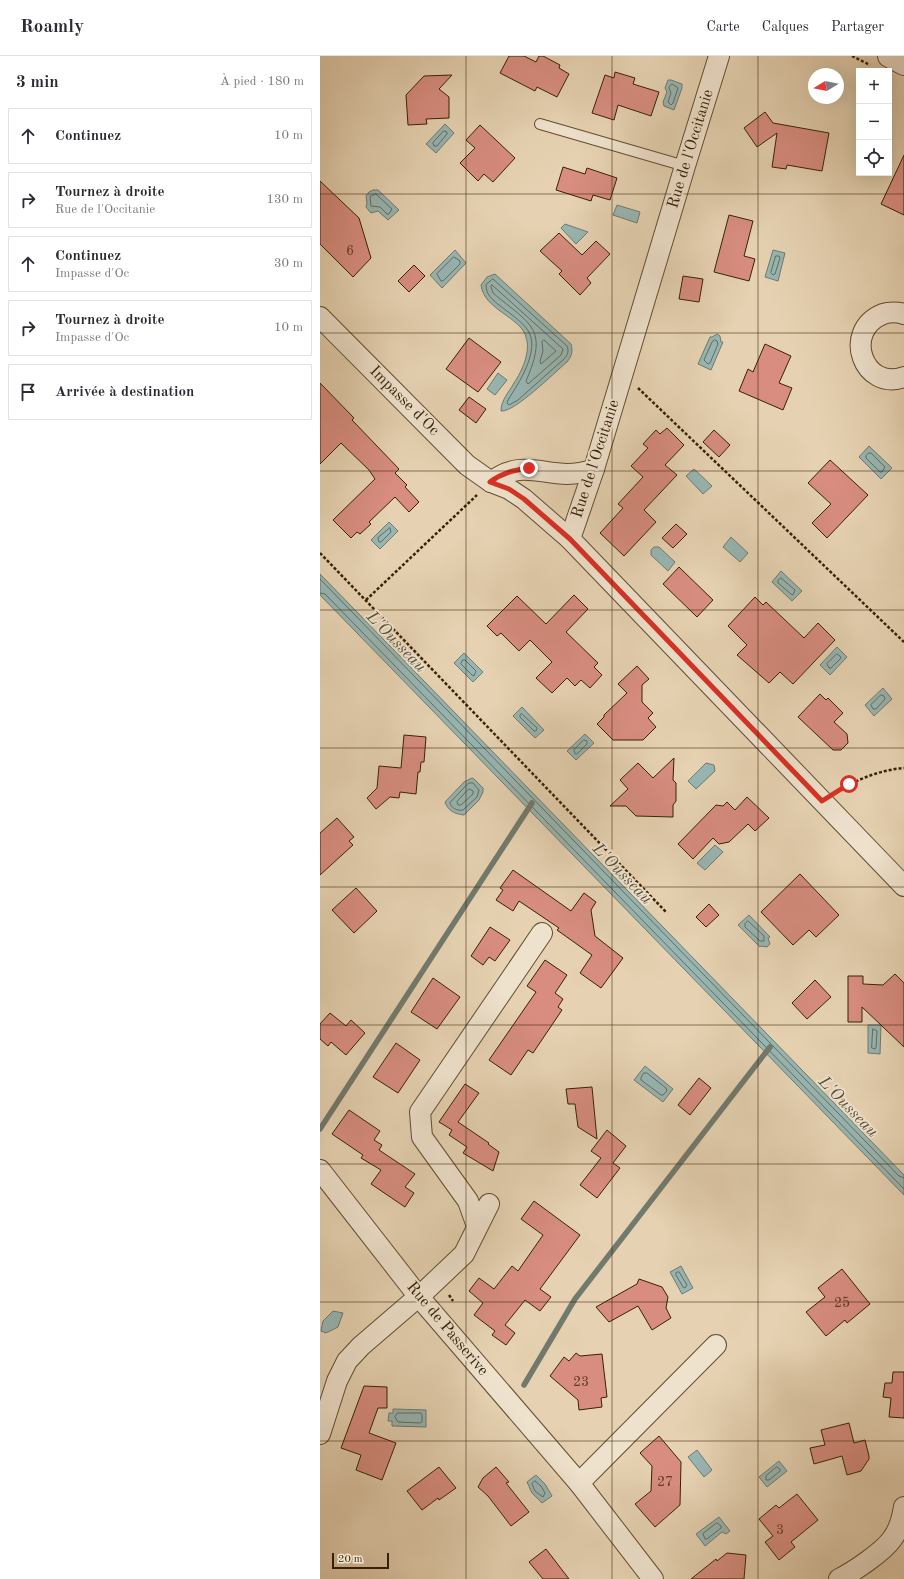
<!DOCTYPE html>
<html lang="fr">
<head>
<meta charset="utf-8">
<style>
	:root { --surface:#fff; --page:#f2f2f3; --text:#2b2b33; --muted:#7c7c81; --line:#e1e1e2 }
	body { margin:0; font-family:"Old Standard TT",serif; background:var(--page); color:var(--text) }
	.controls { position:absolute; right:12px; top:12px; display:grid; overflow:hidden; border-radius:0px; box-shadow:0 4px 16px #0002 }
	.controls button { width:36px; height:36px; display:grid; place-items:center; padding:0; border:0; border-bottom:1px solid var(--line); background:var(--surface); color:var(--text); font:20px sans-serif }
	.compass { position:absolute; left:488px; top:12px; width:36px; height:36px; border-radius:50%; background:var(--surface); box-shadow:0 4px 16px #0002; rotate:260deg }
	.scale { position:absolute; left:12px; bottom:10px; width:57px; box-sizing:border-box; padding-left:4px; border:2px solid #372104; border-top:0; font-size:11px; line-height:14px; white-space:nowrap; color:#372104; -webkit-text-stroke:3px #efe2cd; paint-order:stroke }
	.stop { position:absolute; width:12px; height:12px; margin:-9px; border:3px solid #d93025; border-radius:50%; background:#fff }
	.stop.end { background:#d93025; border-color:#fff; box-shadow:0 1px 4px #0008 }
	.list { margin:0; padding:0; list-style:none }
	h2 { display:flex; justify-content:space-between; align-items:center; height:52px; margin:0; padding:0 16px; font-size:17px }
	h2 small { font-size:13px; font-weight:400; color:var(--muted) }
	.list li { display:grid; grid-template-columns:26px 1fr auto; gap:12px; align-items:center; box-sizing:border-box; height:56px; margin:0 8px 8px; padding:0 8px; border:1px solid var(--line); border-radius:0px }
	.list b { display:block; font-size:15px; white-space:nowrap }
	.list p { margin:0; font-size:13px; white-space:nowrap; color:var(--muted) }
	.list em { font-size:13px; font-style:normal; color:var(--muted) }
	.icon { flex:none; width:22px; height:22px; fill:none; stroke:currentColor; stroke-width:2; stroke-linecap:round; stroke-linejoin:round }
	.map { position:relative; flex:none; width:584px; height:1523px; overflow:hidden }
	header { display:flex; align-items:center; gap:24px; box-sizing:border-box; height:56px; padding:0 20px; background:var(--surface); border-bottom:1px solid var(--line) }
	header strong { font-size:19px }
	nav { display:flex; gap:22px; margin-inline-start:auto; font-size:14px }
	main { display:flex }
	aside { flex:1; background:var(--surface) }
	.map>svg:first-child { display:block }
	.water { fill:#97b6b3; stroke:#717a6d }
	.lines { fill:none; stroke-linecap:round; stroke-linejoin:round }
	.shore { stroke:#676c5c; stroke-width:1 }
	.stream { stroke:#717a6d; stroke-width:5.5 }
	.building { fill:#d88d80; stroke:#372104 }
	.service-casing { stroke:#634d30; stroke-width:12 }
	.minor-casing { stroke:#634d30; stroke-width:22 }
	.tertiary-casing { stroke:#634d30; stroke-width:24 }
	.path { stroke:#372104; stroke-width:2.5; stroke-dasharray:3 2; stroke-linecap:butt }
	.service { stroke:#efe2cd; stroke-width:10 }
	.minor { stroke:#efe2cd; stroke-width:20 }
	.tertiary { stroke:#efe2cd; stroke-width:22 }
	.route { stroke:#d93025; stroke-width:5 }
	.grid { fill:none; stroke:#372104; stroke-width:1; stroke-opacity:0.55 }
	.labels { text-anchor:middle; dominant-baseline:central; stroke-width:4; stroke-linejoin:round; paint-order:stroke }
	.number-label { font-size:14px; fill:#5f3c23 }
	.street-label { font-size:16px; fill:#372104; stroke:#efe2cd }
	.water-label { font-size:17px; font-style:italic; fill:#544e39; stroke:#efe2cd }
</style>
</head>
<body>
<header>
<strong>Roamly</strong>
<nav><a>Carte</a><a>Calques</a><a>Partager</a></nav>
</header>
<main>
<aside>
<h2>3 min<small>À pied · 180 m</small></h2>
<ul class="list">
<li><svg class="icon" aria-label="ahead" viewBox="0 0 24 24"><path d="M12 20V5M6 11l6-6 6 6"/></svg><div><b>Continuez</b></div><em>10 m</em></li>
<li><svg class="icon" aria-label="right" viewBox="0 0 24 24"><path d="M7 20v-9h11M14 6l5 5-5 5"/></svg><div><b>Tournez à droite</b><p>Rue de l'Occitanie</p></div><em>130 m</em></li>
<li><svg class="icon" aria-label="ahead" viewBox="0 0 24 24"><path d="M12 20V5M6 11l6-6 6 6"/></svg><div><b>Continuez</b><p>Impasse d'Oc</p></div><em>30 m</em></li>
<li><svg class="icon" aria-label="right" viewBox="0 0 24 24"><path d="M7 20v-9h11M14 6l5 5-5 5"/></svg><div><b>Tournez à droite</b><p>Impasse d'Oc</p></div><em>10 m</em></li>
<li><svg class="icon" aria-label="arrive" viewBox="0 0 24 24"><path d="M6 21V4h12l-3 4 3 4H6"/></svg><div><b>Arrivée à destination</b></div></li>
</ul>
</aside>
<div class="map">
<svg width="584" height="1523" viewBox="0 0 584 1523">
	<rect width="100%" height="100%" fill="#e6d2b2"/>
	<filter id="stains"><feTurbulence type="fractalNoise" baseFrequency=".005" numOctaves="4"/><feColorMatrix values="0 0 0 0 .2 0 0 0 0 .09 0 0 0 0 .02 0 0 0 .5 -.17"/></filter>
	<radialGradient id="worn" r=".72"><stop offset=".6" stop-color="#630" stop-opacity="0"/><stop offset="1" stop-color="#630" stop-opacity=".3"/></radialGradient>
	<g class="water">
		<polygon points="348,24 351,24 362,28 362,32 354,54 344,50 343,46 347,36 345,32"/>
		<polygon points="125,68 134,77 116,97 106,88"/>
		<polygon points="53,134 58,134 79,154 68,164 58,155 51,157 46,151 47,147 46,140 49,136"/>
		<polygon points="297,149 320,156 317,167 293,159"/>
		<polygon points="245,168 268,176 256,188 241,172"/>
		<polygon points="135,194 146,207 122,232 110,219"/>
		<polygon points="453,194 465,197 458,225 445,221"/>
		<path d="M175 218 251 288C253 295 252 300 247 306 236 315 194 357 181 355 181 344 189 336 194 327 202 315 211 296 206 281 201 261 164 254 161 229L167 221Z"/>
		<polygon points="397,278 400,280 401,286 403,286 391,314 378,308 390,281 392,281"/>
		<polygon points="178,317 187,324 175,339 167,333"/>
		<polygon points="549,390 572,412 561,423 539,401"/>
		<polygon points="374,413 392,430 383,438 366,420"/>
		<polygon points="69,466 78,475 60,493 51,484"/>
		<polygon points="411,481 428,497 420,506 403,491"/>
		<polygon points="334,491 339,491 355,506 348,515 331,499 331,494"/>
		<polygon points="461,515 482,535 472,545 452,526"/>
		<polygon points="0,518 584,1119 584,1139 0,539"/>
		<polygon points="517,591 527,601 510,619 500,609"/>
		<polygon points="144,597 163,616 153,626 134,607"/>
		<polygon points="563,632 572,643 554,660 545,649"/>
		<polygon points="202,651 224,674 215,682 193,660"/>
		<polygon points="265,678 274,687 256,704 247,695"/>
		<polygon points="386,707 394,709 395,715 376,733 368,725"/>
		<path d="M152 722 154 723 163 732V736L159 744 144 759C135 758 128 755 125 746L144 726Z"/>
		<polygon points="395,789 403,796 385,814 377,807"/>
		<polygon points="429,859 450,881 448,882 450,888 447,891 441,890 440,891 418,869"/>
		<polygon points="548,969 561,969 560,998 548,997"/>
		<polygon points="325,1010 353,1033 343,1046 314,1024"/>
		<polygon points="361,1210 373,1232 362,1238 350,1216"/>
		<polygon points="13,1255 23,1257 18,1271 6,1277 1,1275 3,1265"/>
		<polygon points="73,1353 106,1354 106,1371 72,1370 72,1365 68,1365 69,1357 73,1357"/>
		<polygon points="377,1394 392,1414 384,1421 368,1401"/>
		<polygon points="459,1405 467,1415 447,1431 439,1421"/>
		<polygon points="216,1419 225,1428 232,1440 222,1447 212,1437 207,1426"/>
		<polygon points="399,1461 410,1475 406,1478 402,1476 385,1490 376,1478"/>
	</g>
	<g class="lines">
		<g class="shore">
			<polygon points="352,28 358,32 353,47 351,49 348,46 351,37 349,32"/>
			<polygon points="124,75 127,76 127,78 117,90 114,90 113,87"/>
			<polygon points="56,138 72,153 69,158 67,158 60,151 51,150 50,141"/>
			<polygon points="456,200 459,200 460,202 455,218 453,219 451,217"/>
			<polygon points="134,201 140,205 140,208 123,225 121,225 117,218"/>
			<path d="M173 223 247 290C249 295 248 299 244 303L198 344 189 349 187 347 188 344C198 328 222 293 207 273 200 264 188 256 179 249 172 243 166 239 166 229Z"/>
			<path d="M172 229 243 293 241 299 208 328 206 325C229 272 211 269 173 237L171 231Z"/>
			<polygon points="224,284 236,295 221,308 220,305 223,295 222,286"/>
			<polygon points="395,284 397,285 398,288 390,307 388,308 384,304 392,286"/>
			<polygon points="549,397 551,397 565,411 562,416 560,416 546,402 546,400"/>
			<polygon points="70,472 71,476 61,486 59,486 58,482"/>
			<polygon points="461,522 475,534 473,539 471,538 458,527 458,525"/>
			<polyline points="0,523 579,1120 584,1122"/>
			<polyline points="0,537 5,538 584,1133"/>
			<polygon points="517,598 520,600 521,602 511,612 509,612 507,608"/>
			<polygon points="143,604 145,604 156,615 154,620 152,619 141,608"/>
			<polygon points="561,639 564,640 565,643 556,653 553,653 551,649"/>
			<polygon points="202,658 217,672 216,675 214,675 200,661 200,659"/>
			<polygon points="264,684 267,685 267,688 257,698 255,698 254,694"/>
			<path d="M149 727H153L159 734 157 741 143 754C137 755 131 752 130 747Z"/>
			<polygon points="149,733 153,735 153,738 141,749 138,749 137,746"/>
			<polygon points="428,865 444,880 444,885 440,885 425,871 425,868"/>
			<polygon points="553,973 557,975 556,992 555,993 552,992"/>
			<polygon points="324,1017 327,1017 346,1032 347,1035 343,1039 341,1039 321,1024 321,1022"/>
			<polygon points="359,1216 367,1229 365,1232 363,1231 356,1219 356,1217"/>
			<polygon points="78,1357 101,1357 102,1359 102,1366 100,1367 78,1366 75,1361"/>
			<polygon points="457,1411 460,1413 460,1415 449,1424 446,1424 446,1420"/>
			<polygon points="215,1425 221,1430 225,1437 223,1441 215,1435 212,1428"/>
			<polygon points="397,1467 401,1470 401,1472 387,1483 385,1483 383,1478"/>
		</g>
		<g class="stream">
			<polyline points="0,1073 212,747"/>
			<polyline points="204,1329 255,1243 450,991"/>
		</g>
	</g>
	<g class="building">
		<polygon points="189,0 204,0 216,6 219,0 223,0 240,9 239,12 249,18 237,41 217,31 215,35 180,17"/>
		<polygon points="295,16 315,22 313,28 339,36 331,60 298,49 294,64 272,57 285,19 294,22"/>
		<polygon points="132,19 119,33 129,41 129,62 106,63 107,68 88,69 86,39 104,20"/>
		<polygon points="445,56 453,67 509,77 502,115 467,109 466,113 452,111 457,77 437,91 424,72"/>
		<polygon points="160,69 195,102 173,126 164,118 158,125 140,107 155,92 146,84"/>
		<polygon points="584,99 584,159 561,148"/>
		<polygon points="243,111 265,118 267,112 297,122 290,144 273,139 271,145 236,134"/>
		<polygon points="0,125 39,162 51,202 33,221 0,188"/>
		<polygon points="409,159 433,165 424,200 435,203 429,225 394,216"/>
		<polygon points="239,177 262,199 276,185 290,198 267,222 271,227 260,239 239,218 242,215 220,195"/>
		<polygon points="94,209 105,220 89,236 78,225"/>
		<polygon points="363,220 383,223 379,246 359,243"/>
		<polygon points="149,282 181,306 158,336 126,313"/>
		<polygon points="445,288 471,300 459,327 472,332 463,354 419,335 428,313 433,316"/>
		<polygon points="0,327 34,362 32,364 79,413 75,417 87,429 85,431 99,446 89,456 75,441 49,466 51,468 40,478 37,476 31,482 13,464 55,423 49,414 21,387 0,408"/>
		<polygon points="149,341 166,353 156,367 139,354"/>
		<polygon points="347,372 364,389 345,409 357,419 324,454 336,466 304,500 280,477 303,452 298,448 323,421 311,410 328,392 323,388 336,374 340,378"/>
		<polygon points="394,374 410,389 399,401 383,386"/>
		<polygon points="510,404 548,439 507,482 492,467 511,448 488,427"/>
		<polygon points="356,468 367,478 353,492 342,482"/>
		<polygon points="359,511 393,544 377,561 343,528"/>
		<polygon points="254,539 268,553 246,576 278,607 274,611 282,619 270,632 261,624 255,630 247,622 232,637 216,622 232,606 210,584 199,595 181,577 177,580 167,570 197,540 226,568"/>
		<polygon points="435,541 443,549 446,546 484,582 498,567 515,584 473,628 460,616 449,627 417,599 427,589 408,570"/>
		<polygon points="317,610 329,623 322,629 322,646 333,657 328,662 336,671 323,684 293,684 277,668 284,661 284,659 307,637 298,628"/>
		<polygon points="500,638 506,644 508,642 523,657 514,666 527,678 528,687 521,694 513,694 478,661"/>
		<polygon points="84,679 106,681 104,706 101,706 100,716 98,716 96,738 80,736 79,742 70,741 56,753 47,742 57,732 59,710 81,712"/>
		<polygon points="354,702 353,724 356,727 356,745 353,749 353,761 316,760 306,750 290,750 308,733 300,724 318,707 333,722"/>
		<polygon points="427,741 449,762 435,775 428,768 409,786 399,788 393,782 373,803 358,788 396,749 403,750 407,746 415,754"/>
		<polygon points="17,762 34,781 29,785 33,789 0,819 0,777"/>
		<polygon points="193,814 251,855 264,837 276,846 271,854 275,880 303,902 281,932 260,917 272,899 237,874 239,872 199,845 193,855 176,844 183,834 180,832"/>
		<polygon points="480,818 519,859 496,881 489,874 473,889 441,856"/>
		<polygon points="36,832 57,855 34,877 12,854"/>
		<polygon points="389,848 399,859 386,871 376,861"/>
		<polygon points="170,871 190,884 175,905 169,901 163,909 151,900"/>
		<polygon points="225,904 247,919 235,937 243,943 238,951 242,954 213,997 208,994 191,1019 169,1004 216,936 207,930"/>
		<polygon points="575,918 584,927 584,991 542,951 542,966 528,966 528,920 543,920 543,928 563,929"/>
		<polygon points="113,922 140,941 117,973 91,956"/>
		<polygon points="495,924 511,941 487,963 472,947"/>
		<polygon points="10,957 26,970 31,964 45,977 26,999 11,986 8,990 0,983 0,968"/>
		<polygon points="76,987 100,1004 78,1037 53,1021"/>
		<polygon points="379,1022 391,1032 370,1059 358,1049"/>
		<polygon points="145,1028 159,1037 138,1066 169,1087 168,1088 179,1096 173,1115 143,1097 147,1091 129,1079 132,1074 119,1066"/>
		<polygon points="272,1031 277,1083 258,1071 255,1048 248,1048 246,1033"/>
		<polygon points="29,1054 60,1075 54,1084 62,1089 59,1094 95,1118 85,1131 94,1137 85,1151 51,1128 61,1114 41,1102 43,1099 12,1078"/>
		<polygon points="287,1074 306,1090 293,1107 300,1112 277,1142 260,1129 281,1102 271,1095"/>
		<polygon points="214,1145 260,1179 220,1233 231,1241 220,1255 205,1244 185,1269 195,1277 186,1289 172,1279 175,1275 154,1259 163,1247 149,1235 159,1222 174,1233 192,1210 198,1215 223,1179 201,1163"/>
		<polygon points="522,1213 550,1248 527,1267 525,1264 506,1280 486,1256 505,1241 498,1232"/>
		<polygon points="319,1223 342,1231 348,1241 346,1252 351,1262 332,1274 318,1250 289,1266 276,1251 317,1228"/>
		<polygon points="256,1297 260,1300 282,1298 287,1341 281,1342 282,1351 259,1354 258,1344 230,1320 244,1301 249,1305"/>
		<polygon points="573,1316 584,1316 584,1362 569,1361 571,1342 563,1341 565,1327 572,1327"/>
		<polygon points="44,1330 67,1331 67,1352 58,1352 49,1377 76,1387 62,1424 36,1414 41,1399 21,1392"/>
		<polygon points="529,1367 534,1387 545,1384 549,1400 549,1403 541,1415 527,1419 522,1400 494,1408 490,1392 505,1389 501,1374"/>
		<polygon points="339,1380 361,1406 360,1449 335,1471 315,1448 331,1435 332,1410 320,1397"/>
		<polygon points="119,1411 136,1432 119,1444 118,1442 102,1454 87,1435"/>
		<polygon points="176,1411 189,1426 186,1427 209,1456 191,1470 168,1440 158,1431 163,1422"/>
		<polygon points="477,1438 498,1464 471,1486 475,1491 459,1504 445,1486 453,1480 439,1463 456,1449 459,1452"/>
		<polygon points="226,1493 249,1523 223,1523 209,1506"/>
		<polygon points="407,1497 426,1499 424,1523 371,1523 396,1503 397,1505"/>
	</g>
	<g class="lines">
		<g class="service-casing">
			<polyline id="service" points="220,68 365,110"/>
		</g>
		<g class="minor-casing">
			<g id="minor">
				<polyline points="399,0 365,110 274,413 250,483 584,830"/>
				<path d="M584 258C578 256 569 256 563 258 521 275 544 336 584 321"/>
				<polyline points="0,261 147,409 171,426 189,433 204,443 250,483"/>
				<path d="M171 426C198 405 217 417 247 418 256 418 266 416 274 413"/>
				<polyline points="0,1114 99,1241 259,1427 333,1523"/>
				<polyline points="157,1170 148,1145 102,1081 100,1056 222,877"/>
				<polyline points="0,1378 17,1325 27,1305 41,1290 105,1235 144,1198 169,1148"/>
				<polyline points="259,1427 396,1289"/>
				<path d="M519 1523C533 1516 563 1496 572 1483 579 1474 582 1463 584 1451"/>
			</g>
		</g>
		<g class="tertiary-casing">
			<polyline id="tertiary" points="569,0 584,8"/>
		</g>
		<g class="path">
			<polyline points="532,0 550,9"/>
			<polyline points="318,332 584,586"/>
			<polyline points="0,497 346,856"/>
			<polyline points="46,544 157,439"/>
			<path d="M518 735C538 723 560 714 584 712"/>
			<polyline points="129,1239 133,1245"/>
		</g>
		<use href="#service" class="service"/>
		<use href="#minor" class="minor"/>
		<use href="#tertiary" class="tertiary"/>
	</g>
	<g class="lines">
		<path class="route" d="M209 412C194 414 182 417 170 426L189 433 204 443 250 483 502 745 529 728"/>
	</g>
	<path class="grid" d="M146 0V1523M292 0V1523M438 0V1523M0 138H584M0 277H584M0 415H584M0 554H584M0 692H584M0 831H584M0 969H584M0 1108H584M0 1246H584M0 1385H584"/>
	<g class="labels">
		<g class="number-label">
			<text x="30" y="195">6</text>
			<text x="522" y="1247">25</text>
			<text x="261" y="1326">23</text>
			<text x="345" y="1426">27</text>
			<text x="460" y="1474">3</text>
		</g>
		<g class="street-label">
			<text transform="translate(371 93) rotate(-73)">Rue de l'Occitanie</text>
			<text transform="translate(84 345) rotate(45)">Impasse d'Oc</text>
			<text transform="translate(276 403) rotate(-72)">Rue de l'Occitanie</text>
			<text transform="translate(127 1273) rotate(50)">Rue de Passerive</text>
		</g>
		<g class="water-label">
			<text transform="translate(76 586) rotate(46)">L'Ousseau</text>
			<text transform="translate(302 818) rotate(46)">L'Ousseau</text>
			<text transform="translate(528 1051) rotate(46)">L'Ousseau</text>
		</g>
	</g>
	<rect width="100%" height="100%" filter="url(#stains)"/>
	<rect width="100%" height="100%" fill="url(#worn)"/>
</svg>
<div class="controls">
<button>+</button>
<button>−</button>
<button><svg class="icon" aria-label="locate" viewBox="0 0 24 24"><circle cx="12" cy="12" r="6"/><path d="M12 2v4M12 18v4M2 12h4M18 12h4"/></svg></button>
</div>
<svg class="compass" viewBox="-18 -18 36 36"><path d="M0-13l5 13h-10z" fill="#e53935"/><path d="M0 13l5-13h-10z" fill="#7c7c81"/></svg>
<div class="scale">20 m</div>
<div class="stop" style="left:529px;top:728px"></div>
<div class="stop end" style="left:209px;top:412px"></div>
</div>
</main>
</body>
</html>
